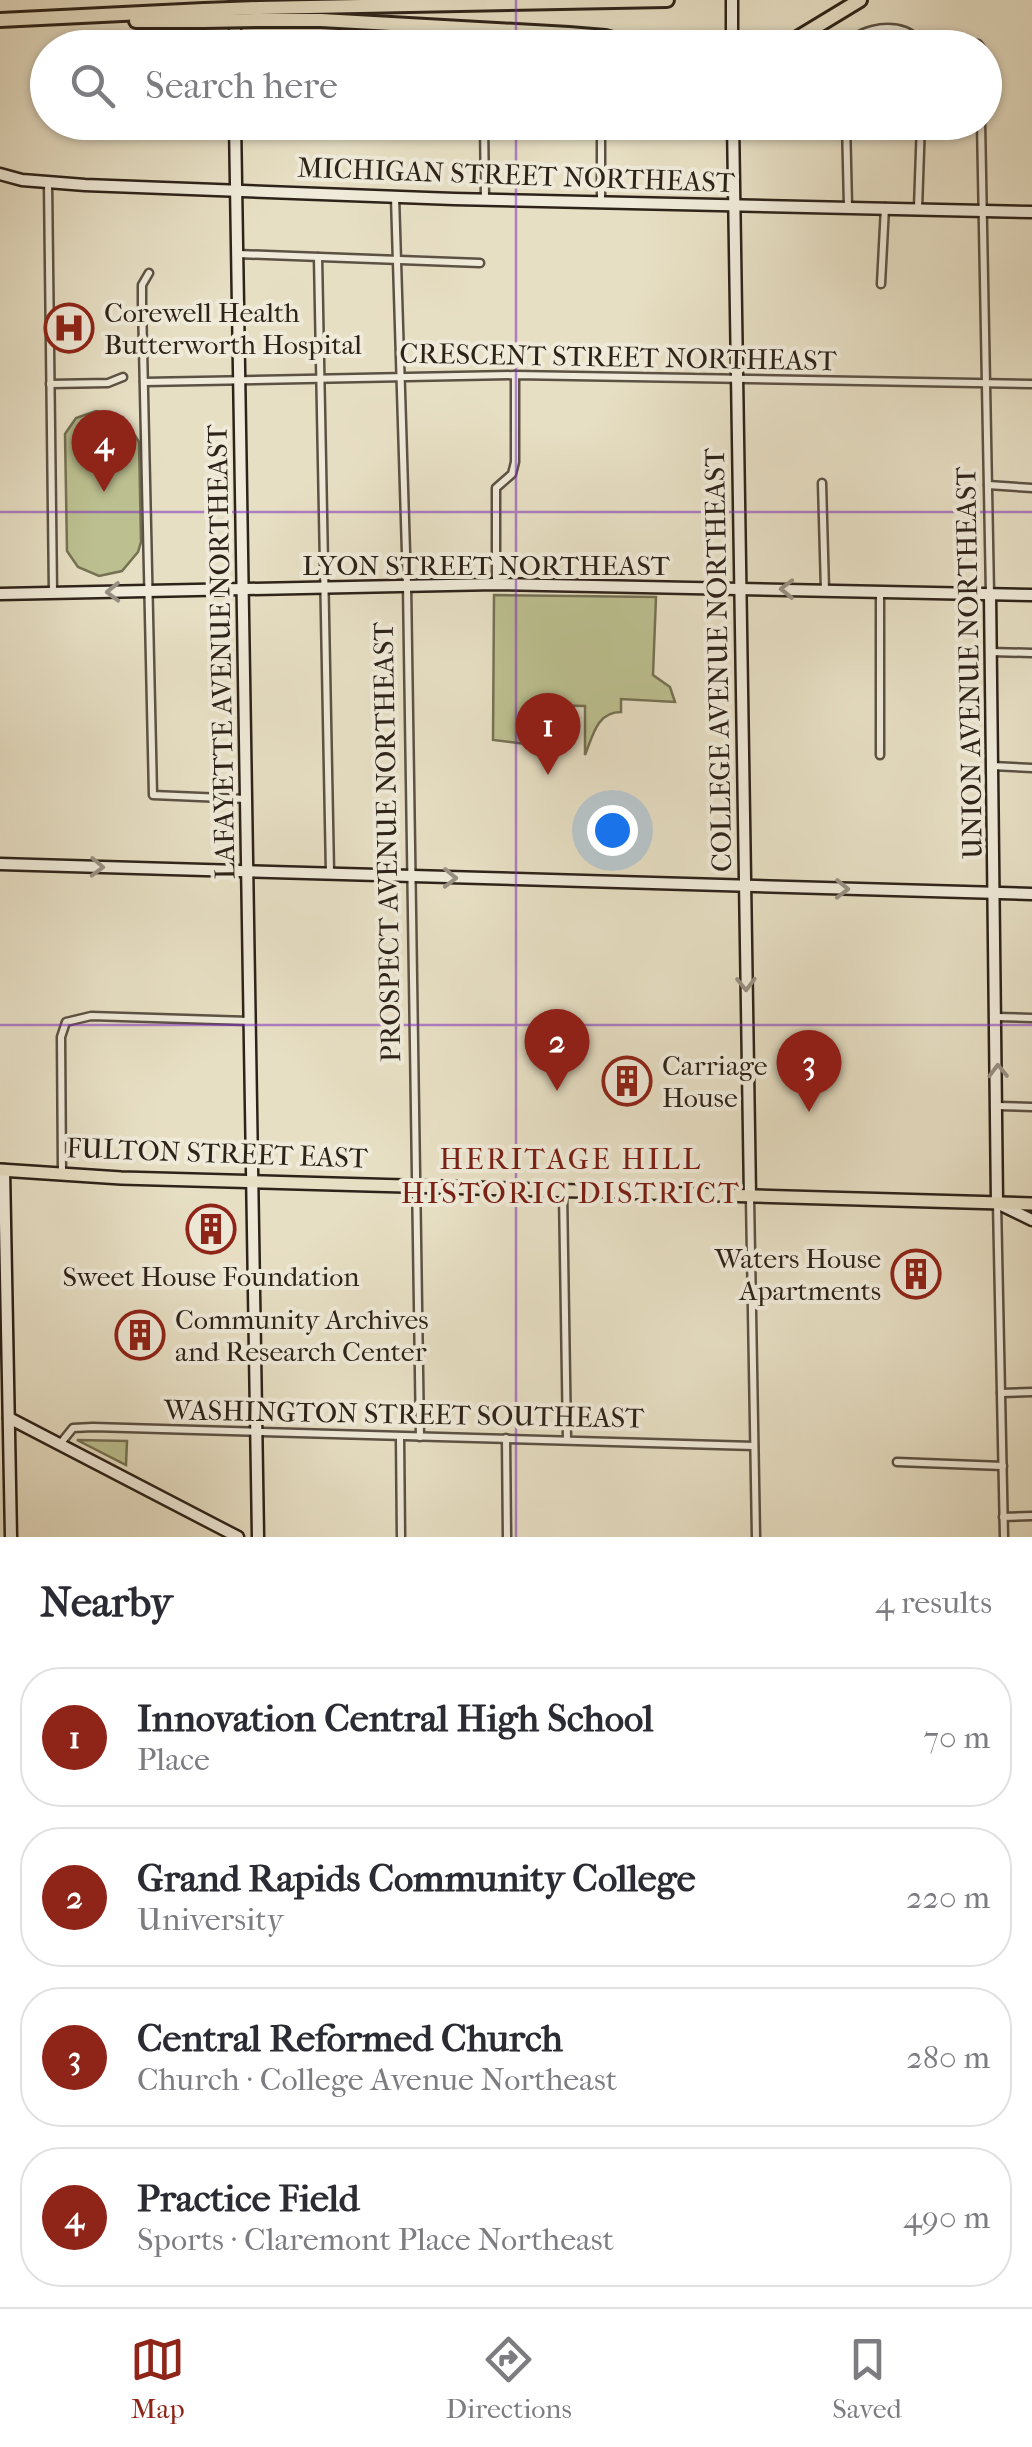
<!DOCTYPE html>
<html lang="en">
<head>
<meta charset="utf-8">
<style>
	:root { --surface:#fff; --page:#f7f7f7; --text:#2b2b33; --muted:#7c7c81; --line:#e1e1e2; --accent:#8f2418 }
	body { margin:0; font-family:"IM FELL French Canon",serif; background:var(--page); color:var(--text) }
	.you { position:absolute; left:612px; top:830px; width:35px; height:35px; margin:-25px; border:8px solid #fff; border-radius:50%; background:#1a73e8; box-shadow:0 0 0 15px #1a73e833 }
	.badge { display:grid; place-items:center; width:65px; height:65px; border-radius:50%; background:var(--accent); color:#fff; font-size:32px; font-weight:700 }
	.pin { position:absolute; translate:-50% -82px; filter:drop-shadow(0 2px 5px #0008) }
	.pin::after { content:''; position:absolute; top:52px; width:35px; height:30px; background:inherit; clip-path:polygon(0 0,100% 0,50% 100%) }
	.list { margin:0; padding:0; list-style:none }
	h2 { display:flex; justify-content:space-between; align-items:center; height:130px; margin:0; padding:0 40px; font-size:42px }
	h2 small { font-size:32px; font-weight:400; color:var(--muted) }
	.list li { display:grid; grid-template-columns:65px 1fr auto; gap:30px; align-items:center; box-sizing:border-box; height:140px; margin:0 20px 20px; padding:0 20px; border:2px solid var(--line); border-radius:40px }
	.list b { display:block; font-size:38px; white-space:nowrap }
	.list p { margin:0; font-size:32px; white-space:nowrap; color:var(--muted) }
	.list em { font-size:32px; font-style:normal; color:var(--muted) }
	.icon { flex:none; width:55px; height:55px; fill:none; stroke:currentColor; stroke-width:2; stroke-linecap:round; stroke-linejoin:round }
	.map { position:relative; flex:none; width:1032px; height:1537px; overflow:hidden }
	.search { position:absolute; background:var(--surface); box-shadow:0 2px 8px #0004; left:30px; right:30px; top:30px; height:110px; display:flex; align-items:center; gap:25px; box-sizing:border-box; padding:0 35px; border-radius:55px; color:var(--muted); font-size:38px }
	.sheet { height:770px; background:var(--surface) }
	nav { display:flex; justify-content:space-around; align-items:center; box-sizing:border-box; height:140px; border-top:2px solid var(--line); background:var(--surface); font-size:28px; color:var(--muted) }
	nav a { display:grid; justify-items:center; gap:5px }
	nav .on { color:var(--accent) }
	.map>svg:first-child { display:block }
	.green { fill:#bcc090; stroke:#757254; stroke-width:2.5 }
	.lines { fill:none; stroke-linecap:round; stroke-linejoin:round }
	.street-casing { stroke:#5c5244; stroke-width:11 }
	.secondary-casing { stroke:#2e2319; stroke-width:15 }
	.primary-casing { stroke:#2e2319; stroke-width:16 }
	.highway-casing { stroke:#2e2319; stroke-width:18 }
	.street { stroke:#efead9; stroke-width:6 }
	.secondary { stroke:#efead9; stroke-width:10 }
	.primary { stroke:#e7dfc4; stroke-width:11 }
	.highway { stroke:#e7dfc4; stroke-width:12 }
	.highway-bridge-casing { stroke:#2e2319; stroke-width:18; stroke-linecap:butt }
	.highway-bridge { stroke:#e7dfc4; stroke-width:12 }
	.oneway { stroke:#989083 }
	.grid { fill:none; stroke:#7b2cbf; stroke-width:2.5; stroke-opacity:0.55 }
	.labels { text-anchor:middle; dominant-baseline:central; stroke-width:8; stroke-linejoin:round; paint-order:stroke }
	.street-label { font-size:28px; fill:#2e2319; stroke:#efead9 }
	.poi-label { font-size:28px; fill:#2e2319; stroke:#efead9; text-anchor:start }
	.neighbourhood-label { font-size:30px; letter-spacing:2.5px; fill:#7a1f14; stroke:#efead9 }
</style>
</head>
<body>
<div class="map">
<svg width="1032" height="1537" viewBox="0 0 1032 1537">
	<rect width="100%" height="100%" fill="#e7dfc4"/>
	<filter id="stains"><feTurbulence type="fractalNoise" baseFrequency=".002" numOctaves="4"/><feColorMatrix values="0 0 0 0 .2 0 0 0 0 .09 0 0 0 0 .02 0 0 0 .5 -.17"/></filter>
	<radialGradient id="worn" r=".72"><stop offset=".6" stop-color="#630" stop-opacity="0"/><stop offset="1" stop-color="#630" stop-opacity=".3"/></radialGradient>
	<g class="green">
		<polygon points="96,411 123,417 139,442 141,542 138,552 122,571 99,576 78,567 67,551 65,434 76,418"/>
		<path d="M494 595 656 597 653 675 670 687 675 702 621 699V712C597 712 593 735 585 755V706L536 705 535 745 493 740Z"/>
		<polygon points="77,1440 127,1441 126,1465"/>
	</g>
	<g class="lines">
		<g class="street-casing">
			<g id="street">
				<path d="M846 48C856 30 886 24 905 31 913 34 918 41 923 48"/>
				<polyline points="925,48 933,44 978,44 981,48"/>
				<polyline points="484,122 485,199"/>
				<polyline points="601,122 601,201"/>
				<polyline points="846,122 848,206"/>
				<polyline points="981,122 990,594"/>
				<polyline points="48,183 53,593"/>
				<polyline points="395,197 407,585 420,1437"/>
				<polyline points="918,208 921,122"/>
				<polyline points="238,254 480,263"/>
				<polyline points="318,257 330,873"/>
				<polyline points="149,273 142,285 142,303 153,795 247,799"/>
				<polyline points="881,284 885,207"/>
				<polyline points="144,382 515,375 1032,384"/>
				<polyline points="50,384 108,383 123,377"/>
				<polyline points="822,483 825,590"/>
				<polyline points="988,485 1032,488"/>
				<polyline points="496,584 496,488 512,474 515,462 515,375"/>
				<polyline points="880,593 880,755"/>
				<polyline points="991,652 1032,653"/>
				<polyline points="992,766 1032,768"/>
				<polyline points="997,1017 1032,1018"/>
				<polyline points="998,1106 1032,1107"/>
				<polyline points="62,1173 61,1037 66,1022 91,1016 249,1021"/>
				<polyline points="563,1192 567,1439"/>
				<polyline points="750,1198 756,1537"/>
				<polyline points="997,1203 1004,1537"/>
				<polyline points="1001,1393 1032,1392"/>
				<polyline points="400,1437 401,1537"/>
				<polyline points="506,1438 507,1537"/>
				<polyline points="60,1444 73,1428 93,1427 754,1446"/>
				<polyline points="897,1462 1003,1466"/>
				<polyline points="1003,1517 1032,1516"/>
			</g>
		</g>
		<g class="secondary-casing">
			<g id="secondary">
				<polyline points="732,0 732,48"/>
				<polyline points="235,48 235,0"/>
				<polyline points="235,122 258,1537"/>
				<polyline points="733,122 750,1196"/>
				<polyline points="0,174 22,180 85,185 454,199 1032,212"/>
				<polyline points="0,594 496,584 1032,595"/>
				<polyline points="990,594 997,1203 1032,1220"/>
				<polyline points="0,864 1032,894"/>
				<polyline points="4,1170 11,1537"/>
				<polyline points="9,1418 238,1537"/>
			</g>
		</g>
		<g class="primary-casing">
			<polyline id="primary" points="0,1170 121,1178 1032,1204"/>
		</g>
		<g class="highway-casing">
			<g id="highway">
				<polyline points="259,8 667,0"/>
				<polyline points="0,20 204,10"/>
				<polyline points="259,20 321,20 569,34 605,37 647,48"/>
				<polyline points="136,21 204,21"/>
				<polyline points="781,48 860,0"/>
			</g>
		</g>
		<use href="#street" class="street"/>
		<use href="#secondary" class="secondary"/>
		<use href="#primary" class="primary"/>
		<use href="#highway" class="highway"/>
		<g class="highway-bridge-casing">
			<g id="highway-bridge">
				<polyline points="204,10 259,8"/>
				<polyline points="204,21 259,20"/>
			</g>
		</g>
		<use href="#highway-bridge" class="highway-bridge"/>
	</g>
	<defs><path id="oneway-chevron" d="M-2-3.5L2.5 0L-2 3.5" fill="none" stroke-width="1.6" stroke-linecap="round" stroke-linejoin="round" transform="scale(2.5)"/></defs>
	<g class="oneway">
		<use href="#oneway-chevron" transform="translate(787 589) rotate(-179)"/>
		<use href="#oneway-chevron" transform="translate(113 592) rotate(179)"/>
		<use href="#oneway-chevron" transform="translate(97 867) rotate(2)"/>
		<use href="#oneway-chevron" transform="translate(450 878) rotate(1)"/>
		<use href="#oneway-chevron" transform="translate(842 889) rotate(1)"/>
		<use href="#oneway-chevron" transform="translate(746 984) rotate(89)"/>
		<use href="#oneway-chevron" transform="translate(998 1071) rotate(-91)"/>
	</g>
	<path class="grid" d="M516 0V48M516 122V1537M0 512H1032M0 1025H1032"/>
	<defs>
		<g id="hospital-ring" transform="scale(2.5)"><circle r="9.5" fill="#efead9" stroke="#8f2418" stroke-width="1.5"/><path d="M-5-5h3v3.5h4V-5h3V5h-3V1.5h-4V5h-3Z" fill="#8f2418"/></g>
		<g id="building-ring" transform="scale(2.5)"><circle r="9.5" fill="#efead9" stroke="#8f2418" stroke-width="1.5"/><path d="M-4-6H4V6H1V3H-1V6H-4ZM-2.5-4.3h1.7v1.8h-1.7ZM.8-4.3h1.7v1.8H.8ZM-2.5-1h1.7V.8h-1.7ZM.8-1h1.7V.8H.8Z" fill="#8f2418"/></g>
	</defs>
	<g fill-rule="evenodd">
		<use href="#hospital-ring" x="69" y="328"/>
		<use href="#building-ring" x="627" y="1081"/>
		<use href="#building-ring" x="211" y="1229"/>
		<use href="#building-ring" x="916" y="1274"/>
		<use href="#building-ring" x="140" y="1335"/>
	</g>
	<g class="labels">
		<g class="street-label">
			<text transform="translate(516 175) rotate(2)">MICHIGAN STREET NORTHEAST</text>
			<text transform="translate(618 357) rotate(1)">CRESCENT STREET NORTHEAST</text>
			<text x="486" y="565">LYON STREET NORTHEAST</text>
			<text transform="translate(221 652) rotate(-91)">LAFAYETTE AVENUE NORTHEAST</text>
			<text transform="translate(718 660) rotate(-91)">COLLEGE AVENUE NORTHEAST</text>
			<text transform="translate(969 663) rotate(-91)">UNION AVENUE NORTHEAST</text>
			<text transform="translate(387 842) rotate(-91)">PROSPECT AVENUE NORTHEAST</text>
			<text transform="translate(217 1153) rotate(2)">FULTON STREET EAST</text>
			<text transform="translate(404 1414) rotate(1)">WASHINGTON STREET SOUTHEAST</text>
		</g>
		<g class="poi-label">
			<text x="104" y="312">Corewell Health<tspan x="104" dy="32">Butterworth Hospital</tspan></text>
			<text x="662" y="1065">Carriage<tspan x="662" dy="32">House</tspan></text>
			<text x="881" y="1258" text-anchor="end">Waters House<tspan x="881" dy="32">Apartments</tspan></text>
			<text x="211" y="1276" text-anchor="middle">Sweet House Foundation</text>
			<text x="175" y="1319">Community Archives<tspan x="175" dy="32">and Research Center</tspan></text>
		</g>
		<g class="neighbourhood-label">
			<text x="571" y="1159">HERITAGE HILL<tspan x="571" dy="34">HISTORIC DISTRICT</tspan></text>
		</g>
	</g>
	<rect width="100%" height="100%" filter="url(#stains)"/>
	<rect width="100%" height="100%" fill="url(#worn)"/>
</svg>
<div class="you"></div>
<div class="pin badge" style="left:548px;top:775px">1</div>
<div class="pin badge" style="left:557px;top:1091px">2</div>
<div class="pin badge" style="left:809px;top:1112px">3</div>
<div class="pin badge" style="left:104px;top:492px">4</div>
<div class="search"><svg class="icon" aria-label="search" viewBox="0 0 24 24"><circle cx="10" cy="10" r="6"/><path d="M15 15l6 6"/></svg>Search here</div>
</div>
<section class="sheet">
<h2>Nearby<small>4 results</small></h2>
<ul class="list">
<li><span class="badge">1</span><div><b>Innovation Central High School</b><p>Place</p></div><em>70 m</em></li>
<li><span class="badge">2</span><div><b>Grand Rapids Community College</b><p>University</p></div><em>220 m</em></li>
<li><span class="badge">3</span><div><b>Central Reformed Church</b><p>Church · College Avenue Northeast</p></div><em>280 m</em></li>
<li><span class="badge">4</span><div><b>Practice Field</b><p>Sports · Claremont Place Northeast</p></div><em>490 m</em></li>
</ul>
</section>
<nav>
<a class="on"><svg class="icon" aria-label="map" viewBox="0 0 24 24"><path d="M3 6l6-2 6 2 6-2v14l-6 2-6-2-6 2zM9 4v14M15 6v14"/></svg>Map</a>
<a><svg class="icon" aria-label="directions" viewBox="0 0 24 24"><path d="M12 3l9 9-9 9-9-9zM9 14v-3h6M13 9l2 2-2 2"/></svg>Directions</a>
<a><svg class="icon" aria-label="saved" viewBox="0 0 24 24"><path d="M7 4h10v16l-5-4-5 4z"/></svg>Saved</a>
</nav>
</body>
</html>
